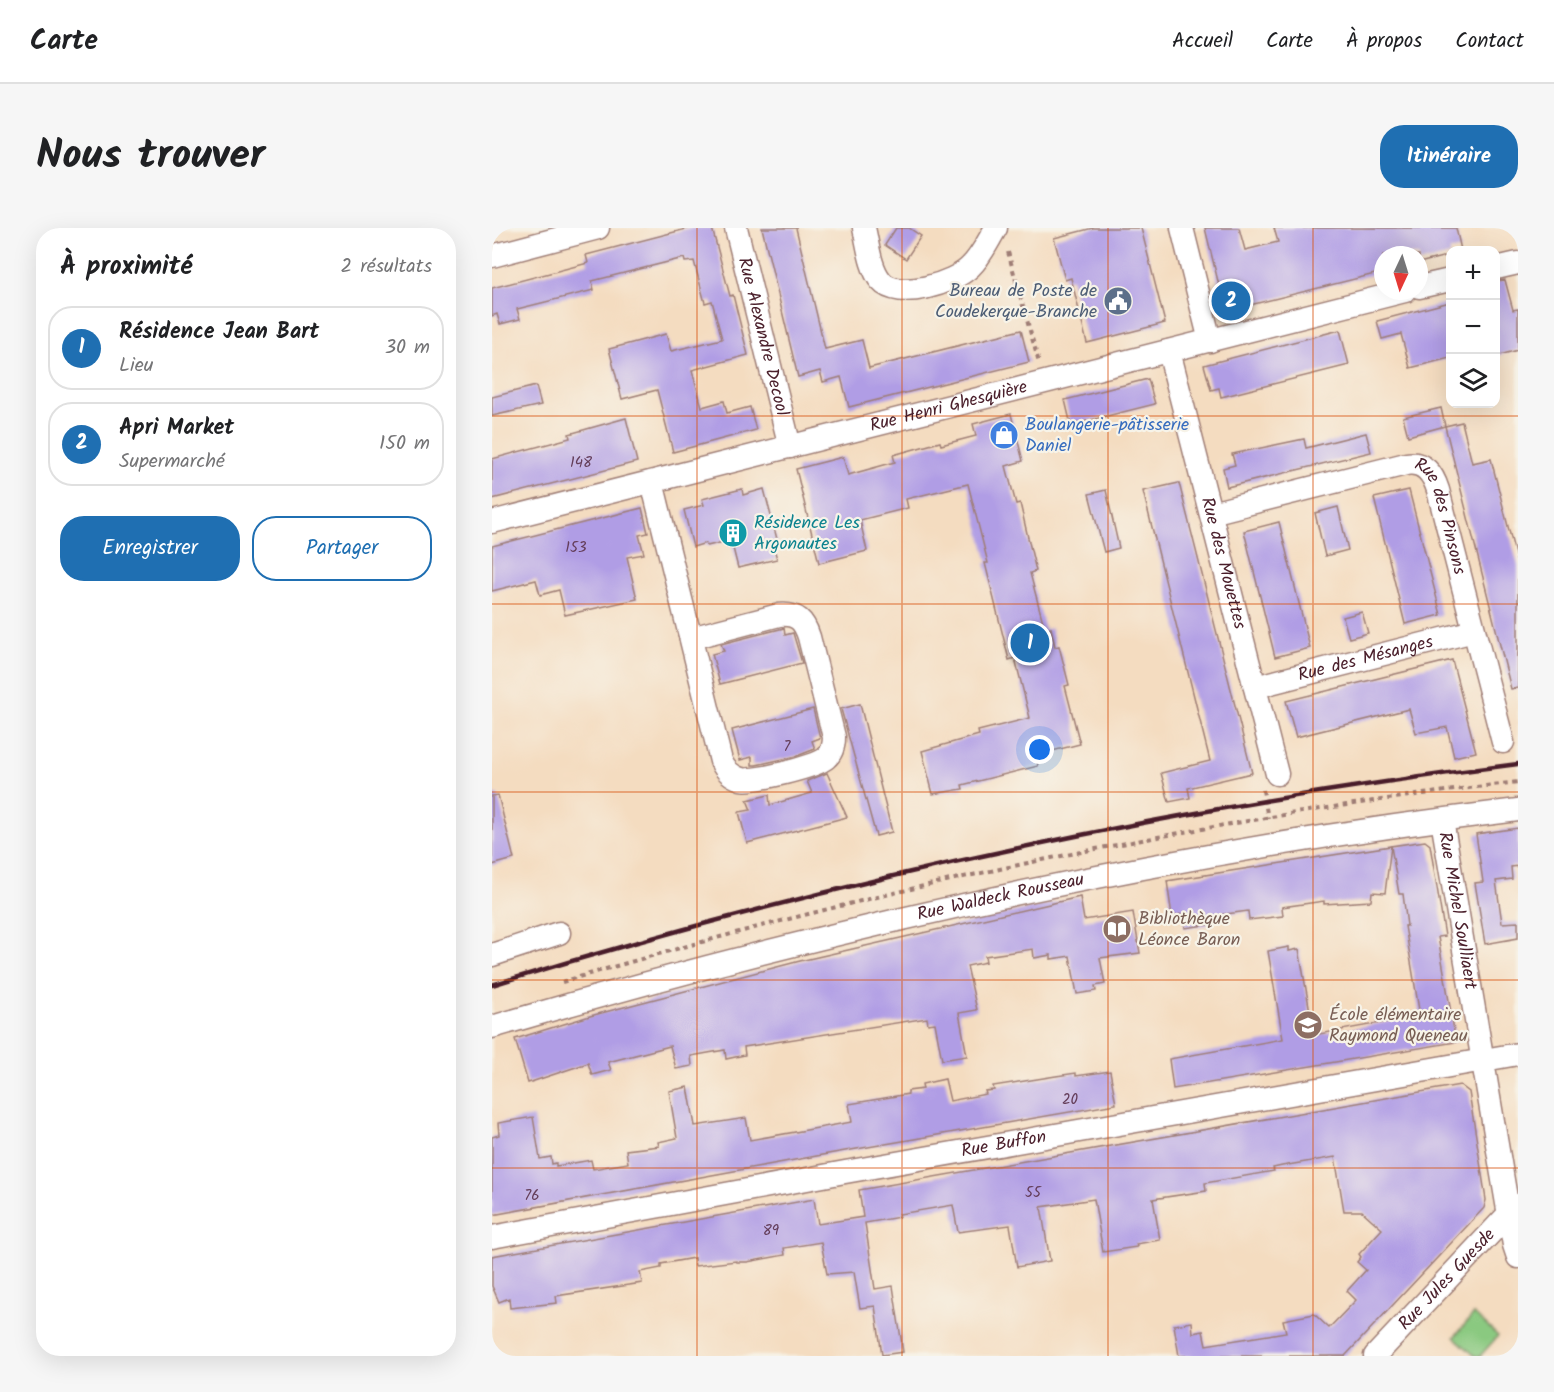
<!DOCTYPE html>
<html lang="fr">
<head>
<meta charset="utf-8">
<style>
	:root { --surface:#fff; --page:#f6f6f6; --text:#202124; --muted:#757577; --line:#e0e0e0; --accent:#1f6fb2 }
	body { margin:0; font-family:Kalam,sans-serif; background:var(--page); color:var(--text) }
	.controls { position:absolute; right:18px; top:18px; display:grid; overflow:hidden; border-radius:12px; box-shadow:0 6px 24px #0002 }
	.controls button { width:54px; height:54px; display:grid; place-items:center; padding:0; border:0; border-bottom:2px solid var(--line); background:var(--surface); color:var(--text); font:30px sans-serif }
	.compass { position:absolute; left:882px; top:18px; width:54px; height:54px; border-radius:50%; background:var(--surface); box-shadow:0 6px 24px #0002; rotate:184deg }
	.you { position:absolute; left:548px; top:522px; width:21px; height:21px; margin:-15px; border:4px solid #fff; border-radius:50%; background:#1a73e8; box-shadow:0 0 0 9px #1a73e833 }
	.badge { display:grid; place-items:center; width:39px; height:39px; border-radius:50%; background:var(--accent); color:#fff; font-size:20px; font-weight:700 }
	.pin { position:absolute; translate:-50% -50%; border:3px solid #fff; box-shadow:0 2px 6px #0006 }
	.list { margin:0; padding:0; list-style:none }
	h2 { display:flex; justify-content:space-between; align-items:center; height:78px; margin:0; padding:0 24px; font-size:26px }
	h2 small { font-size:20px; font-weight:400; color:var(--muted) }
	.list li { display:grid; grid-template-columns:39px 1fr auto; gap:18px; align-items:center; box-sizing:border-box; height:84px; margin:0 12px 12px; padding:0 12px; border:2px solid var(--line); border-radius:24px }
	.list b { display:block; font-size:22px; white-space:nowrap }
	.list p { margin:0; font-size:20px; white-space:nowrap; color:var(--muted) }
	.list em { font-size:20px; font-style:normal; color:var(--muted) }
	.actions { display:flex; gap:12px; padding:18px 24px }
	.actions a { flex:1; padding:14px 0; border:2px solid var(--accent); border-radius:24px; text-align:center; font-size:21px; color:var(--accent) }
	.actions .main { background:var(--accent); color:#fff }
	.icon { flex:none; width:33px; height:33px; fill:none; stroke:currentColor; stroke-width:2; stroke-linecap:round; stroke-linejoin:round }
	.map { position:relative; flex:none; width:1026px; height:1128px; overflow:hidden; border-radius:24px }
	header { display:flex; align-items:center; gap:36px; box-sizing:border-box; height:84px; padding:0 30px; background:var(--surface); border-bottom:2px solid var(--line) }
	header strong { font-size:28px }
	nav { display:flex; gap:33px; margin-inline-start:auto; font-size:21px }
	.intro { display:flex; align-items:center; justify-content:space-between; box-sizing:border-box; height:144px; padding:0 36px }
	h1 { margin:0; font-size:42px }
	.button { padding:15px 27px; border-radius:24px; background:var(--accent); color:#fff; font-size:21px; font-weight:700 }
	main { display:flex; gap:36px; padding:0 36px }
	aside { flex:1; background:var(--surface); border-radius:24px; box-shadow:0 6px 24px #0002 }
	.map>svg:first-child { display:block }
	.green { fill:#8ac980; stroke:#6a7456; stroke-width:1.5 }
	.building { fill:#b09de5 }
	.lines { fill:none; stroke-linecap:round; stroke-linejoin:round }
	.minor-casing { stroke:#9f7e76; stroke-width:25 }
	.path { stroke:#9f7e76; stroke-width:4; stroke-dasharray:4.5 4.5; stroke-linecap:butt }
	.minor { stroke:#fff; stroke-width:22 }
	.rail { stroke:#4a1f2b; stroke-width:4.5 }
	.grid { fill:none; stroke:#d8530f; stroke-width:1.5; stroke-opacity:0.55 }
	.labels { text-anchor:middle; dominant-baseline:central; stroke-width:4.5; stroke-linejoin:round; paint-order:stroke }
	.number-label { font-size:15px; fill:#643e5a }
	.service-label { font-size:18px; fill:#4e5e75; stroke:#f7f3e8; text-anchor:end }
	.street-label { font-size:18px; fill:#4a1f2b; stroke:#f7f3e8 }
	.shop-label { font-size:18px; fill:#366cbe; stroke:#f7f3e8; text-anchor:start }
	.culture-label { font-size:18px; fill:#0d838f; stroke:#f7f3e8; text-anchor:start }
	.education-label { font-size:18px; fill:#785e54; stroke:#f7f3e8; text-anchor:start }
</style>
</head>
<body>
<header>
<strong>Carte</strong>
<nav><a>Accueil</a><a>Carte</a><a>À propos</a><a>Contact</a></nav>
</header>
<div class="intro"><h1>Nous trouver</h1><a class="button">Itinéraire</a></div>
<main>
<aside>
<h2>À proximité<small>2 résultats</small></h2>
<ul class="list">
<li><span class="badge">1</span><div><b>Résidence Jean Bart</b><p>Lieu</p></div><em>30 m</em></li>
<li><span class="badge">2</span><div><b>Apri Market</b><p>Supermarché</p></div><em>150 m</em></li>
</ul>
<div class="actions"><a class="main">Enregistrer</a><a>Partager</a></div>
</aside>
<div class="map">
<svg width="1026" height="1128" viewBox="0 0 1026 1128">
	<rect width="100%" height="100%" fill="#f7f3e8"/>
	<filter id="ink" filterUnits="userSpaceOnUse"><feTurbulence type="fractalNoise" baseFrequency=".0167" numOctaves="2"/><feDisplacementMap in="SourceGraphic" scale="12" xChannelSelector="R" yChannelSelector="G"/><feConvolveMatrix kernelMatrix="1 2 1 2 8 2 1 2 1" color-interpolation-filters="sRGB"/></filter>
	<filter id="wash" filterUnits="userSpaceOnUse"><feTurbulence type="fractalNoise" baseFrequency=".008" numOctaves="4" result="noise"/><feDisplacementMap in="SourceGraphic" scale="24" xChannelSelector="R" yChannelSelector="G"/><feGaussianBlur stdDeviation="1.35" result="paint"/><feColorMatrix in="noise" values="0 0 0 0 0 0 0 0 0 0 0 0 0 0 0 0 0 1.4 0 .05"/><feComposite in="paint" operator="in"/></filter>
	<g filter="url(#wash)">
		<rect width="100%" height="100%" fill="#f4dcc0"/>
		<polygon class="green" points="982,1086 1006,1108 988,1128 983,1128 962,1109"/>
		<g id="blocks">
			<g class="building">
				<polygon points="198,0 220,0 238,68 241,67 256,127 200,142 210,179 232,173 235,185 258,179 264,202 181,224 165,162 130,171 117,121 174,106 179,123 230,111 220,73 213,75 202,33 193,34 192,30 100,53 102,62 25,81 28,91 8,96 5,86 0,88 0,60 96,35 94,27"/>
				<polygon points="270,0 304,0 333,121 370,112 377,140 529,102 537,134 357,179 349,149 331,154 328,143 306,149"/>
				<polygon points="404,0 417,0 429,8 414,31 393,17"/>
				<polygon points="601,0 649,0 673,95 595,115 579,50 573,52 562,10"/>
				<polygon points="713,0 747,0 753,22 786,14 782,0 964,0 969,22 958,22 958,27 927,35 927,27 891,27 891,44 738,82 732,78"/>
				<polygon points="1013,52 1021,82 1026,81 1026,122 1004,128 1004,53"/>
				<polygon points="958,74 958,130 918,140 909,106 890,111 885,93"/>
				<polygon points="848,102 857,137 729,169 727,160 719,162 712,137"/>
				<polygon points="656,151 663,176 579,197 573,172"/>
				<polygon points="44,158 49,177 0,188 0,169"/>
				<polygon points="949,180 953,198 970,194 980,235 999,231 1026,338 1026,460 1019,461 953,198 916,208 911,189"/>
				<polygon points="519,186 531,233 514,238 524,276 528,275 537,314 544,343 538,345 553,402 559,400 563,419 567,418 577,457 573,458 588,516 544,527 546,538 470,557 471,561 441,566 430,523 487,507 486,503 538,490 523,430 517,432 493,335 496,335 476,256 414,271 416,280 368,292 375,323 327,335 304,241 351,229 356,247 403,234 401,227 448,214 449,217 484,208 481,196"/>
				<polygon points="134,190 145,234 0,271 0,231 78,210 77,206"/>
				<polygon points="874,205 879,224 735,259 731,240 743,237 740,226 812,211 814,220"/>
				<polygon points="687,255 760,545 696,560 698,570 677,574 669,545 718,533 651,263"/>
				<polygon points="250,261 251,267 272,261 286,315 281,317 285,331 246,340 239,312 215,318 214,315 201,319 192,282 212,277 210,271"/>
				<polygon points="614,262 627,320 612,324 597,266"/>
				<polygon points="917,262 949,387 913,396 882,270"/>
				<polygon points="846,279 856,322 833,328 823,285"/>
				<polygon points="150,280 156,305 147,307 152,326 135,329 145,371 73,387 67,362 48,367 44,352 0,363 0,318"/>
				<polygon points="787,294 818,420 783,429 752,303"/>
				<polygon points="870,384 876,405 857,410 851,389"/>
				<polygon points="292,400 293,407 301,405 310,435 228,456 220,426 232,423 229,416"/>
				<polygon points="960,432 984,524 962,529 955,499 924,505 917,481 804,509 794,473"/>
				<polygon points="368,476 400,604 384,608 349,481"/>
				<polygon points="321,481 328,510 320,513 323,521 305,528 264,537 260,537 260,529 248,532 240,502"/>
				<polygon points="335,545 355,589 255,615 247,584 259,582 255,572 277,567 278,577 320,565 315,553"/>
				<polygon points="6,567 22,631 0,637 0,568"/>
				<polygon points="1026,600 1026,638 1019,639 1020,651 1004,653 1010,695 1026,694 1026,710 993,716 983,655 991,654 984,606"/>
				<polygon points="933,613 938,617 953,708 946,709 964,814 681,861 677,831 791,811 776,723 797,719 797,723 807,721 822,807 928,788 913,698 915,698 911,666 907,666 899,618"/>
				<polygon points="899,618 893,665 880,664 879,673 832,676 832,673 790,679 791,688 757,692 756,683 719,688 720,696 693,700 691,686 680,688 675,653"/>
				<polygon points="588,669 592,692 641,684 648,725 608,730 613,756 603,758 604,763 585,766 578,728 559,731 559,727 542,730 541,721 493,728 494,734 475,738 485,782 467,785 475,828 450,832 443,795 436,796 435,790 252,819 253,827 234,831 233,822 199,828 200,838 184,841 178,818 116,834 119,842 100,847 96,835 36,855 23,811 98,788 308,733"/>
				<polygon points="618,843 624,876 330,927 0,987 0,909 7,907 6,895 41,889 48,931 59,929 60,936 64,935 64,938 99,932 101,941 136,935 134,922 167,918 166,914 185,910 177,863 196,859 203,898 254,890 258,912 360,894 357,876 416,866 416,863 431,861 430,856 453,851 458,873 494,866 493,863 502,862 501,858 564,848 584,845 584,848"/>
				<polygon points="968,857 977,864 994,972 992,980 853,1128 687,1128 682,1097 700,1094 701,1105 711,1103 714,1117 794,1104 791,1092 822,1086 837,1100 864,1072 855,1063 874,1042 865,1034 869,1029 867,1026 890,1001 870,983 852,983 843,929 790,938 781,940 782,943 713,955 714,963 661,971 668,1012 644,1016 645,1019 611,1024 602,971 549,979 558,1033 525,1039 518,997 466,1004 461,977 407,986 408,989 373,995 383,1061 401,1058 411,1124 390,1127 383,1078 368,1080 362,1044 335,1046 329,1014 292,1020 293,1027 255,1034 244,1034 244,1033 203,1038 202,1030 169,1036 169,1040 148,1044 150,1055 64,1068 65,1075 18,1080 17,1070 7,1074 0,1058 0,1028 322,971 326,996 371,989 367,962"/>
			</g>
		</g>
	</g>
	<g filter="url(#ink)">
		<use href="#blocks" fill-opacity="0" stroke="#9f7e76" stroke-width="1.5"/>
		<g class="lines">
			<g class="minor-casing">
				<g id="minor">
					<path id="s1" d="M244 0 298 219"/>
					<path d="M372 0C376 16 378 40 389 53 406 73 462 55 478 39 489 29 496 13 504 0"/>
					<polyline points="690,0 718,113"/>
					<polyline points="0,28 106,0"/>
					<polyline points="1004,40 1026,35"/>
					<polyline points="927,59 958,52"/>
					<path id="s2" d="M677 123 785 546"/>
					<path d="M160 254 229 533C233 542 239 548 249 551 261 554 324 539 334 530 340 525 342 518 342 509L317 409C312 393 305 385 287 387L199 410"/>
					<path id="s3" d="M719 285 914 236C932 233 941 246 946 262L1011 514"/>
					<path id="s4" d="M0 294 913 63"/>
					<path id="s5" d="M763 459 982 403"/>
					<path id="s6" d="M950 592 1022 1017 1026 1029"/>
					<polyline points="0,727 67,705"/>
					<path id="s7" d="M0 799C336 700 678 623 1026 582"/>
					<path id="s8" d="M0 1009 353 944 1026 826"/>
					<path id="s9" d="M883 1128 1025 977"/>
				</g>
			</g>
			<g class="path">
				<polyline points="516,24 547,135"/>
				<polyline points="771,562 776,591"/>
				<path d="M70 754C381 661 703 592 1026 554"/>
			</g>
			<use href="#minor" class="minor"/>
			<path class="rail" d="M0 757C334 654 679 579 1026 536"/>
		</g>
	</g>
	<path class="grid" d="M205 0V1128M410 0V1128M616 0V1128M821 0V1128M0 188H1026M0 376H1026M0 564H1026M0 752H1026M0 940H1026"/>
	<defs>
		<g id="civic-disc" transform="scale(1.5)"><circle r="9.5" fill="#5c6f8a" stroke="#f7f3e8"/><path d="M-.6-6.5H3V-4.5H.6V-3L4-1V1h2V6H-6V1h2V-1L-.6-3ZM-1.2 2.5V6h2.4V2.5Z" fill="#fff"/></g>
		<g id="shop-disc" transform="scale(1.5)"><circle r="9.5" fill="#3f7fe0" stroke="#f7f3e8"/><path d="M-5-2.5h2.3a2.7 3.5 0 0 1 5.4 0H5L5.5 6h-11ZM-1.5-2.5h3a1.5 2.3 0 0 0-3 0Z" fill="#fff"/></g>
		<g id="building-disc" transform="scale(1.5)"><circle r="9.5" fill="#0f9aa8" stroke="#f7f3e8"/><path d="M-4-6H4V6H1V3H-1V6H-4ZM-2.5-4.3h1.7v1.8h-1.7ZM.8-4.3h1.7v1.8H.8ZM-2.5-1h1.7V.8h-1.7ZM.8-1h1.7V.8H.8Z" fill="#fff"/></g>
		<g id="library-disc" transform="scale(1.5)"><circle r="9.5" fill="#8d6e63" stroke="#f7f3e8"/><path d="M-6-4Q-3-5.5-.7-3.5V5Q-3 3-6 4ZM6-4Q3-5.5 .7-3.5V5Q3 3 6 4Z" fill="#fff"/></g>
		<g id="school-disc" transform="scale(1.5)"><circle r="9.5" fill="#8d6e63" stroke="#f7f3e8"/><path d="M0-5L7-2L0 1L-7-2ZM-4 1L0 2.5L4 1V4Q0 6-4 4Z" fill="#fff"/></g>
	</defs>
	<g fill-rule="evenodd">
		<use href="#civic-disc" x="626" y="73"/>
		<use href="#shop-disc" x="512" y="207"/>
		<use href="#building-disc" x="241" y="305"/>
		<use href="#library-disc" x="625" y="701"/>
		<use href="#school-disc" x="816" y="797"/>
	</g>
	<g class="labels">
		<g class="number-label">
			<text x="89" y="235">148</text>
			<text x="84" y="320">153</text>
			<text x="295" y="519">7</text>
			<text x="578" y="872">20</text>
			<text x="541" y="965">55</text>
			<text x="40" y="968">76</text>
			<text x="279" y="1003">89</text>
		</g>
		<g class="service-label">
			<text x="605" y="63">Bureau de Poste de<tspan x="605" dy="21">Coudekerque-Branche</tspan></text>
		</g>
		<g class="street-label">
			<text stroke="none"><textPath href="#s1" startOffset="112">Rue Alexandre Decool</textPath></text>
			<text stroke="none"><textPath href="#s4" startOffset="471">Rue Henri Ghesquière</textPath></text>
			<text stroke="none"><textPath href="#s3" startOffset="272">Rue des Pinsons</textPath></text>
			<text stroke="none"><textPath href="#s2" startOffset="219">Rue des Mouettes</textPath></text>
			<text stroke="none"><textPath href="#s5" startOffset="114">Rue des Mésanges</textPath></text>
			<text stroke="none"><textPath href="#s7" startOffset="525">Rue Waldeck Rousseau</textPath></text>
			<text stroke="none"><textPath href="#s6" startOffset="92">Rue Michel Soulliaert</textPath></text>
			<text stroke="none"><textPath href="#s8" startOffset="520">Rue Buffon</textPath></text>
			<text stroke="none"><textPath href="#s9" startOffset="105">Rue Jules Guesde</textPath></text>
		</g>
		<g class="shop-label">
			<text x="533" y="197">Boulangerie-pâtisserie<tspan x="533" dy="21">Daniel</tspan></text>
		</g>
		<g class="culture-label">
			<text x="262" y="295">Résidence Les<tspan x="262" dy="21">Argonautes</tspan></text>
		</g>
		<g class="education-label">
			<text x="646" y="691">Bibliothèque<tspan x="646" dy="21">Léonce Baron</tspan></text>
			<text x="837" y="787">École élémentaire<tspan x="837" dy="21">Raymond Queneau</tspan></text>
		</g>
	</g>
</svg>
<div class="controls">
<button>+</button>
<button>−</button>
<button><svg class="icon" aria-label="layers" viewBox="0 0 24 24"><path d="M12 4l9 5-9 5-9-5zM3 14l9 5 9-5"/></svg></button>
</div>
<svg class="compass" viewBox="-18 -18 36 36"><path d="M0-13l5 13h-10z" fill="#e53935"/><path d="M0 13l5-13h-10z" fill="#757577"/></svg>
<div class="you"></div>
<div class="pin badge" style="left:538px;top:415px">1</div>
<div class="pin badge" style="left:739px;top:73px">2</div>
</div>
</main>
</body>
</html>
